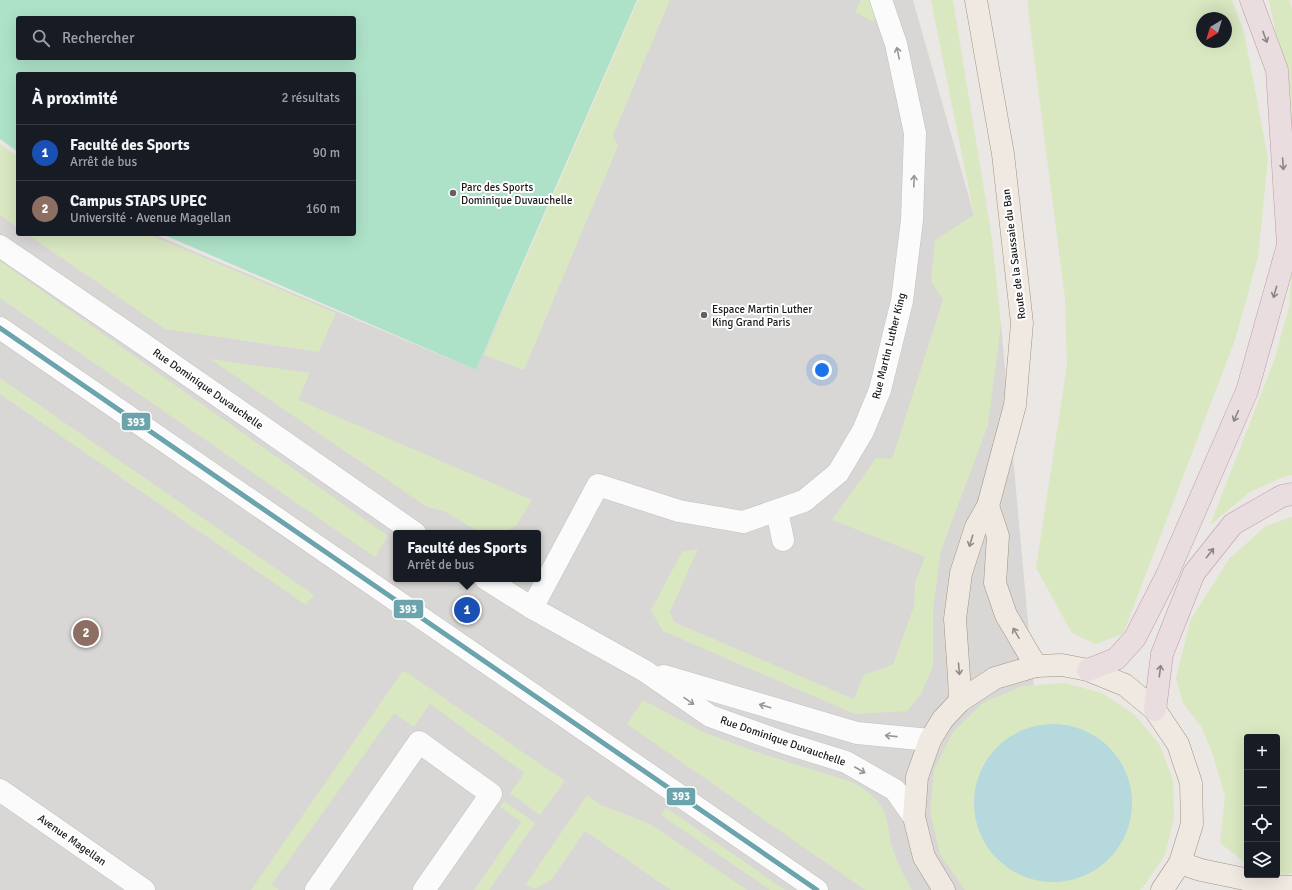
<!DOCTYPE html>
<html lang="fr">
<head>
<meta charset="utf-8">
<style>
	:root { --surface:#171b24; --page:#20242c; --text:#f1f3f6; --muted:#9ea1a6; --line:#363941; --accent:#b1b2b3 }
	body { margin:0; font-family:Signika,sans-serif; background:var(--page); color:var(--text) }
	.controls { position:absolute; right:12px; bottom:12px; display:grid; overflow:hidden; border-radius:4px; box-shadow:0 4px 16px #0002 }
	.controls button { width:36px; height:36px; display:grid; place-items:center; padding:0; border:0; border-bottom:1px solid var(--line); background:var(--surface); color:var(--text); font:20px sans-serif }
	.compass { position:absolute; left:1196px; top:12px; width:36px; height:36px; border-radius:50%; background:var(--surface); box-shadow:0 4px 16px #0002; rotate:218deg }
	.you { position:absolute; left:822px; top:370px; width:14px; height:14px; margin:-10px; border:3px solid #fff; border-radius:50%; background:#1a73e8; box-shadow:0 0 0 6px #1a73e833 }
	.badge { display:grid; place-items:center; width:26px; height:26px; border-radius:50%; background:var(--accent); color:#fff; font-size:13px; font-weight:700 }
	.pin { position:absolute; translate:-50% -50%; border:2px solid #fff; box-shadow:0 1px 4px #0006 }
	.popup { position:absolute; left:393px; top:530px; width:148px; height:52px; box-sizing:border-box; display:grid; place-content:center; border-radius:4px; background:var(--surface); filter:drop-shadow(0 1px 3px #0005); font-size:13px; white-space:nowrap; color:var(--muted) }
	.popup b { font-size:15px; color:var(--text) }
	.popup::after { content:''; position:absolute; left:50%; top:100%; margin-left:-8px; border:8px solid transparent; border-top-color:var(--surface) }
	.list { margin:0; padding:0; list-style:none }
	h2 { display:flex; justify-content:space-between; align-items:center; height:52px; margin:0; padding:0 16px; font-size:17px }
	h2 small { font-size:13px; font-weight:400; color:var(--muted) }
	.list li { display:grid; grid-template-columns:26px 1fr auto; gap:12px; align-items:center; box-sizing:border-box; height:56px; padding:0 16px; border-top:1px solid var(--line) }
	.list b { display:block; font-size:15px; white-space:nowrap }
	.list p { margin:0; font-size:13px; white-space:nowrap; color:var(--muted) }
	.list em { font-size:13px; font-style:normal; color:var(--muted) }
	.icon { flex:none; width:22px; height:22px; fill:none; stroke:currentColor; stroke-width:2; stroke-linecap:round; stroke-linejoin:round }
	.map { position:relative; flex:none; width:1292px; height:890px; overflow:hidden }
	.search { position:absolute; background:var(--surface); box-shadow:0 4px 16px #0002; left:16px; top:16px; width:340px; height:44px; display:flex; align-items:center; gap:10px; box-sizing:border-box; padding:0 14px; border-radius:4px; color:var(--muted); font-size:15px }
	.panel { position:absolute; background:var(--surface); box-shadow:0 4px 16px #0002; left:16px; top:72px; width:340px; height:164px; border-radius:4px }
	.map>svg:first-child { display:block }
	.residential { fill:#d9d7d5; fill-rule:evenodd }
	.grass { fill:#d9e8c1; fill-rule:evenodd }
	.pitch { fill:#aee2c8; fill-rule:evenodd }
	.parking { fill:#d8d7d5 }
	.water { fill:#b6d9de }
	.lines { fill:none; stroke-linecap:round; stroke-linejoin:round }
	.minor-casing { stroke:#c2c1c0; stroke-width:23 }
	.major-casing { stroke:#a09381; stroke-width:23 }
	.highway-casing { stroke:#bf9ba8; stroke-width:23 }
	.minor { stroke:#fcfbfb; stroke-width:22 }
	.major { stroke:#f0e9e2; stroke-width:22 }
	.highway { stroke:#e9dde0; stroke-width:22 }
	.bus-1-casing { stroke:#fff; stroke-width:8 }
	.bus-1 { stroke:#6ca4ad; stroke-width:5 }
	.oneway { stroke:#8c8687 }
	.oneway2 { stroke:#979696 }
	.oneway3 { stroke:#908c88 }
	.poi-dot { fill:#636261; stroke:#fff; stroke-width:1.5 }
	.labels { text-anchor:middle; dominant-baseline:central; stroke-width:4; stroke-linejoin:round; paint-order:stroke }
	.poi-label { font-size:11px; fill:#1b1b1b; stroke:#fff; text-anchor:start }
	.street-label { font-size:11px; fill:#1b1b1b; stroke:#fff }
	.line-badge { stroke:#fff; stroke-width:1.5 }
	.badge-label { font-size:11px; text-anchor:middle; font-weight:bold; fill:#fff }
</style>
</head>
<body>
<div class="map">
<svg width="1292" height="890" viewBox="0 0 1292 890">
	<rect width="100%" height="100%" fill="#eae7e4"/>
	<path class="residential" d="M642 0H913L974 215 1001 324 1046 821 1099 890H0V169L18 177V234H153L476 370ZM396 533H538V579H396Z"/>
	<g class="grass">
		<polygon points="638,0 670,0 613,136 618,146 524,370 484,355"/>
		<polygon points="861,0 874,0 879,17 872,21 855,12"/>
		<polygon points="931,0 953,0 992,239 1001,324 988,425 941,550 933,610 933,666 921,694 907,711 855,714 663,631 651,610 682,552 698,549 670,612 853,699 864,675 893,664 914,606 915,583 925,557 832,520 876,458 892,459 943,300 931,281 935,240 974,215"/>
		<path d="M1028 0H1232L1244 32 1268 158 1258 257 1235 340 1123 634 1096 644 1072 633 1036 568 1067 365 1065 298 1028 10ZM1202 18H1226V42H1202Z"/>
		<polygon points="1269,0 1289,0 1292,8 1292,146 1291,112"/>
		<polygon points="0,144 18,157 18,228 0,215"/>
		<polygon points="27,234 148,234 336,313 319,352 165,329"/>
		<polygon points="0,261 388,536 375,557 0,298"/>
		<polygon points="1292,265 1292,475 1283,477 1250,492 1210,525 1274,361 1289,307"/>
		<polygon points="210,359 310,373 299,400 532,500 516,526 503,533 481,533 444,511 427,507"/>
		<polygon points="0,378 314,595 306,605 0,394"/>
		<polygon points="1292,517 1292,873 1287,875 1277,872 1277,737 1247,737 1247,864 1220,843 1225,796 1213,755 1202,728 1183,703 1176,679 1190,621 1229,559 1266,526"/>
		<polygon points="402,672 406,672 565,781 540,815 510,793 524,773 430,704 414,727 272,885 279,890 251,890"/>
		<polygon points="1065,683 1102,693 1134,714 1159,744 1173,780 1174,818 1165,855 1143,887 1140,890 965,890 940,854 930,812 934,770 953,732 983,703 1022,686"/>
		<path d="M643 700 703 732 765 755 852 782C866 790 881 800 886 817 889 827 889 838 892 847 897 862 904 876 912 890H865L627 724Z"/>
		<polygon points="587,795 601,805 650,824 747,890 671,890 585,831 552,879 535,889 526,884"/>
		<polygon points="504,801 535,823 489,890 474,890 521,822 500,807"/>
		<polygon points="666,808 785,890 770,890 661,815"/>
	</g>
	<path class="pitch" d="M0 0H637L476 370 162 234H354V74H18V152L0 139ZM18 18H354V58H18Z"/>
	<g class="parking">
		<polygon points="670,0 861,0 855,12 879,25 887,56 878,76 889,83 880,104 903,119 906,146 896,166 904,170 876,243 613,136"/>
		<polygon points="331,324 565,425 532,500 298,400"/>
		<polygon points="832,520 925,557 915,583 914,606 893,664 864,675 854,699 674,622 670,612 698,549 774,580 795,533 823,544"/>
		<polygon points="430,704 524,773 500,807 521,822 474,890 279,890 272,884 394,713 414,727"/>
	</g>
	<circle class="water" cx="1053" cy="803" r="79"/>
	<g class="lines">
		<g class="minor-casing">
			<g id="minor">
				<polyline points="0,246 139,341 415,533"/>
				<polyline points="0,328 817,890"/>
				<polyline points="777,511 783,540"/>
				<polyline points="486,579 532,608 645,671 710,716 785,743 846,762 895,790 914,817"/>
				<polyline points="532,608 598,485 679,511 743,522 804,501 838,473 863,431 880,390 902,301 912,220 915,133 896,44 881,0"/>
				<polyline points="664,676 857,733 930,740"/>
				<polyline points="0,790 144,890"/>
				<polyline points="316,890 419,742 491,794 424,890"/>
			</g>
		</g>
		<g class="major-casing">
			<g id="major">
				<polyline points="988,506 998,536 995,583 1006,615 1036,666"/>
				<polyline points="960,701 959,677 955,619 961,573 976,527 988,506 1015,405 1022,323 1003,154 976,0"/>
				<polyline points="1180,863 1201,870 1283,887 1292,887"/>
				<polyline points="944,890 924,857 914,817 917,777 930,740 943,719 960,701 995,678 1036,666 1062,665 1088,670 1125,685 1155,710 1178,744 1191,783 1192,824 1180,863 1162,890"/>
			</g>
		</g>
		<g class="highway-casing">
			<g id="highway">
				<polyline points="1088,670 1116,659 1135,638 1167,575 1247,391 1288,245 1277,70 1251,0"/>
				<polyline points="1155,710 1162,654 1194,573 1233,524 1282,496 1292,494"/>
			</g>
		</g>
		<use href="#minor" class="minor"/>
		<use href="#major" class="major"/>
		<use href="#highway" class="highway"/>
		<g class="bus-1-casing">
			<polyline id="bus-1" points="0,328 817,890"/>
		</g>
		<use href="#bus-1" class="bus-1"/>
	</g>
	<defs><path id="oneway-shaft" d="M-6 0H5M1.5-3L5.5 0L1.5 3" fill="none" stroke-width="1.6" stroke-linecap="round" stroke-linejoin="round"/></defs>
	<g class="oneway">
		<use href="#oneway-shaft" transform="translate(1265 37) rotate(70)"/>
		<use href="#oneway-shaft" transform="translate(1283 164) rotate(86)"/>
		<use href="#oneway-shaft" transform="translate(1275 292) rotate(106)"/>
		<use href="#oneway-shaft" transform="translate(1236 416) rotate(114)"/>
		<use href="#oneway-shaft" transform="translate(1210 553) rotate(-52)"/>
		<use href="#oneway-shaft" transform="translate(1160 671) rotate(-83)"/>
	</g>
	<g class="oneway2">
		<use href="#oneway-shaft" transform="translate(898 53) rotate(-102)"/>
		<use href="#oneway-shaft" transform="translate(914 181) rotate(-88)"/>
		<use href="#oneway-shaft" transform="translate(689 701) rotate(35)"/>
		<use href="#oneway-shaft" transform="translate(765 706) rotate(-164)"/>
		<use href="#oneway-shaft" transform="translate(891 736) rotate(-174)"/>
		<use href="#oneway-shaft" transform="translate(860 770) rotate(30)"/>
	</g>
	<g class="oneway3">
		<use href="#oneway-shaft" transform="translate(971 541) rotate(107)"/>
		<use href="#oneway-shaft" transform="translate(1016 633) rotate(-120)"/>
		<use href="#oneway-shaft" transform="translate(959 669) rotate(85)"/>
	</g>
	<g class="poi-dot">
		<circle cx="453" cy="193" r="4"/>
		<circle cx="704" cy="315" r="4"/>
	</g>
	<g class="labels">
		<g class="poi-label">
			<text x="461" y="187">Parc des Sports<tspan x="461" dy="13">Dominique Duvauchelle</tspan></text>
			<text x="712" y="309">Espace Martin Luther<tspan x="712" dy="13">King Grand Paris</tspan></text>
		</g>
		<g class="street-label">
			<text transform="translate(1014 254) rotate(-97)">Route de la Saussaie du Ban</text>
			<text transform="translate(889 346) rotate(-76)">Rue Martin Luther King</text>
			<text transform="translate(208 389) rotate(35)">Rue Dominique Duvauchelle</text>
			<text transform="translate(783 741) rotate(19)">Rue Dominique Duvauchelle</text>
			<text transform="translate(72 840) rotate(35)">Avenue Magellan</text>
		</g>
	</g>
	<g class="line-badge">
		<rect x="121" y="412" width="30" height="19" rx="4" fill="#6ca4ad"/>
		<rect x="393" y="599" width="31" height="20" rx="4" fill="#6ca4ad"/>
		<rect x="666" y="787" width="30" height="19" rx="4" fill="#6ca4ad"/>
	</g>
	<g class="badge-label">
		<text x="136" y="426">393</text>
		<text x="408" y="613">393</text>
		<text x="681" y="800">393</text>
	</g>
</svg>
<div class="controls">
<button>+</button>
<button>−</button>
<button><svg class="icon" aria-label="locate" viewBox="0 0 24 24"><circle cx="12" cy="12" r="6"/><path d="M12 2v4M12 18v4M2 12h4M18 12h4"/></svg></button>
<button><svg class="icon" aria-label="layers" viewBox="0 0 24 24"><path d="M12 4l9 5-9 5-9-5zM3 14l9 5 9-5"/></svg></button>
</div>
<svg class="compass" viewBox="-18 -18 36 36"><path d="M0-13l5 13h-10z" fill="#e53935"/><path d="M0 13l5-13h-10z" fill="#9ea1a6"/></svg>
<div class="you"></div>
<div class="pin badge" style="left:467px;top:610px;background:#1a4fb4">1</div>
<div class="popup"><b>Faculté des Sports</b>Arrêt de bus</div>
<div class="pin badge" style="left:86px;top:633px;background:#8d6e63">2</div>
<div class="search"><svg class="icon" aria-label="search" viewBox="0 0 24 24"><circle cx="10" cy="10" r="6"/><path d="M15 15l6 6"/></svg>Rechercher</div>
<section class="panel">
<h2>À proximité<small>2 résultats</small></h2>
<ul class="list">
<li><span class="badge" style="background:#1a4fb4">1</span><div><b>Faculté des Sports</b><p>Arrêt de bus</p></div><em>90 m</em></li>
<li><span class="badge" style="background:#8d6e63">2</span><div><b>Campus STAPS UPEC</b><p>Université · Avenue Magellan</p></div><em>160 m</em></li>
</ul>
</section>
</div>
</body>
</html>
